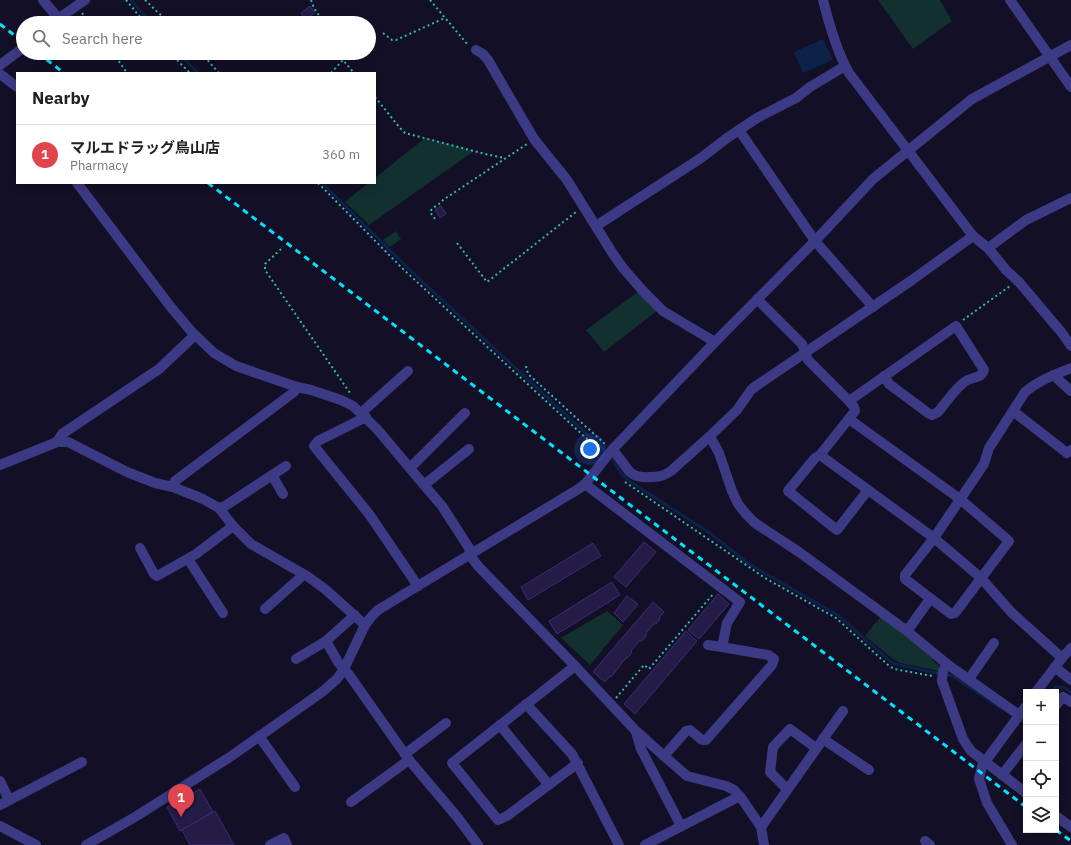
<!DOCTYPE html>
<html lang="en">
<head>
<meta charset="utf-8">
<style>
	:root { --surface:#fff; --page:#f6f6f6; --text:#202124; --muted:#757577; --line:#e0e0e0; --accent:#1a73e8 }
	body { margin:0; font-family:"IBM Plex Sans","Noto Sans JP",sans-serif; background:var(--page); color:var(--text) }
	.controls { position:absolute; right:12px; bottom:12px; display:grid; overflow:hidden; border-radius:0px; box-shadow:0 2px 10px #0003 }
	.controls button { width:36px; height:36px; display:grid; place-items:center; padding:0; border:0; border-bottom:1px solid var(--line); background:var(--surface); color:var(--text); font:20px sans-serif }
	.you { position:absolute; left:590px; top:449px; width:14px; height:14px; margin:-10px; border:3px solid #fff; border-radius:50%; background:#1a73e8; box-shadow:0 0 0 6px #1a73e833 }
	.badge { display:grid; place-items:center; width:26px; height:26px; border-radius:50%; background:var(--accent); color:#fff; font-size:13px; font-weight:700 }
	.pin { position:absolute; translate:-50% -33px; filter:drop-shadow(0 1px 2px #0008) }
	.pin::after { content:''; position:absolute; top:21px; width:14px; height:12px; background:inherit; clip-path:polygon(0 0,100% 0,50% 100%) }
	.list { margin:0; padding:0; list-style:none }
	h2 { display:flex; justify-content:space-between; align-items:center; height:52px; margin:0; padding:0 16px; font-size:17px }
	h2 small { font-size:13px; font-weight:400; color:var(--muted) }
	.list li { display:grid; grid-template-columns:26px 1fr auto; gap:12px; align-items:center; box-sizing:border-box; height:60px; padding:0 16px; border-top:1px solid var(--line) }
	.list b { display:block; font-size:15px; white-space:nowrap }
	.list p { margin:0; font-size:13px; white-space:nowrap; color:var(--muted) }
	.list em { font-size:13px; font-style:normal; color:var(--muted) }
	.icon { flex:none; width:22px; height:22px; fill:none; stroke:currentColor; stroke-width:2; stroke-linecap:round; stroke-linejoin:round }
	.map { position:relative; flex:none; width:1071px; height:845px; overflow:hidden }
	.search { position:absolute; background:var(--surface); box-shadow:0 2px 10px #0003; left:16px; top:16px; width:360px; height:44px; display:flex; align-items:center; gap:10px; box-sizing:border-box; padding:0 14px; border-radius:22px; color:var(--muted); font-size:15px }
	.panel { position:absolute; background:var(--surface); box-shadow:0 2px 10px #0003; left:16px; top:72px; width:360px; height:112px; border-radius:0px }
	.map>svg:first-child { display:block }
	.green { fill:#12302f }
	.water { fill:#0c2248 }
	.lines { fill:none; stroke-linecap:round; stroke-linejoin:round }
	.stream { stroke:#0c2248; stroke-width:3 }
	.building { fill:#241b47; stroke:#3b2d73 }
	.path { stroke:#2fb8b0; stroke-width:2; stroke-dasharray:2 3; stroke-linecap:butt }
	.minor { stroke:#3d3a85; stroke-width:10 }
	.rail { stroke:#00e5ff; stroke-width:3; stroke-dasharray:6 5; stroke-linecap:butt }
</style>
</head>
<body>
<div class="map">
<svg width="1071" height="845" viewBox="0 0 1071 845">
	<rect width="100%" height="100%" fill="#130f26"/>
	<g class="green">
		<polygon points="878,0 940,0 952,21 913,49"/>
		<polygon points="425,138 474,151 369,225 345,202 368,183 375,183 375,178"/>
		<polygon points="396,231 401,239 390,247 383,240"/>
		<polygon points="639,291 658,310 604,352 586,330"/>
		<polygon points="607,611 623,625 590,665 561,638"/>
		<polygon points="881,616 934,657 932,659 936,664 938,663 940,671 900,663 893,659 865,636"/>
	</g>
	<polygon class="water" points="823,39 833,60 803,73 794,52"/>
	<g class="lines">
		<g class="stream">
			<polyline points="131,0 151,23"/>
			<polyline points="178,53 198,73"/>
			<polyline points="322,183 411,271 604,450"/>
			<polyline points="613,460 620,472 629,481 710,533 749,564 839,616 890,661 895,664 937,673"/>
			<polyline points="946,674 953,676 1002,709"/>
			<polyline points="1051,692 1056,687 1064,687 1071,693"/>
			<polyline points="1019,721 1024,721 1026,718"/>
		</g>
	</g>
	<g class="building">
		<polygon points="310,6 315,13 305,19 301,13"/>
		<polygon points="441,206 446,214 440,218 435,210"/>
		<polygon points="644,542 656,552 626,587 614,577"/>
		<polygon points="593,543 601,556 528,600 521,587"/>
		<polygon points="612,582 620,595 557,634 549,621"/>
		<polygon points="718,594 729,604 699,639 688,630"/>
		<polygon points="627,596 638,604 623,622 614,613"/>
		<polygon points="653,602 664,612 659,618 660,619 656,624 654,624 646,633 646,636 642,641 639,641 631,651 632,653 627,658 625,659 612,676 609,677 605,682 593,672"/>
		<polygon points="686,631 697,641 635,714 624,704"/>
		<polygon points="200,789 213,812 180,831 167,807"/>
		<polygon points="215,811 234,845 190,845 182,830"/>
	</g>
	<g class="lines">
		<g class="path">
			<polyline points="126,0 145,23"/>
			<polyline points="145,0 169,23"/>
			<polyline points="311,0 314,8 324,23"/>
			<polyline points="430,0 468,45"/>
			<polyline points="82,13 90,23"/>
			<polyline points="383,33 392,40 396,40 445,18"/>
			<polyline points="113,53 127,73"/>
			<polyline points="170,53 190,73"/>
			<polyline points="201,53 219,73"/>
			<polyline points="340,53 343,60 354,73"/>
			<polyline points="331,73 343,60"/>
			<polyline points="375,97 400,128 405,133 485,154 505,158"/>
			<polyline points="318,183 402,268 600,451"/>
			<path d="M435 219 430 212C433 206 440 205 443 200L527 144"/>
			<polyline points="457,243 487,282 576,212"/>
			<polyline points="281,249 265,264 265,270 350,393"/>
			<polyline points="963,320 1010,286"/>
			<polyline points="526,366 528,374 605,444"/>
			<polyline points="625,482 765,578 836,618 888,665 894,669 932,676"/>
			<polyline points="616,698 644,665 649,669 714,593"/>
		</g>
		<g class="minor">
			<polyline points="43,0 58,18"/>
			<path d="M823 0C829 24 837 52 849 73L973 236 988 248 1006 270 1019 282 1062 333 1071 346"/>
			<polyline points="1010,0 1071,87"/>
			<polyline points="52,23 85,0"/>
			<polyline points="476,50 483,54 488,60 534,139 567,180 613,254 623,268 643,291 663,311 715,342"/>
			<polyline points="0,65 23,48"/>
			<polyline points="0,74 17,87"/>
			<polyline points="739,130 815,241 873,307"/>
			<polyline points="77,183 170,306 191,331 214,353 236,366 297,387 311,390 341,400 353,406 377,429 424,485 442,506 469,548 470,555 478,566 575,666 635,730 664,756 687,776 726,786 734,790 742,799 761,827 764,845"/>
			<polyline points="596,226 701,158 727,138 757,118 796,98 810,87 845,66"/>
			<polyline points="988,248 1026,220 1071,198"/>
			<polyline points="757,299 802,344 808,360 849,401 854,407 855,411 820,455 815,458 788,491 837,530 868,490"/>
			<polyline points="1053,375 1071,391"/>
			<path d="M849 401 956 326 984 370C981 379 972 377 966 381 956 387 946 403 938 412L932 415 928 413 889 384 884 376"/>
			<polyline points="1013,411 1067,453 1071,450"/>
			<polyline points="361,413 408,371"/>
			<polyline points="366,417 318,441 314,446 369,514 418,586"/>
			<path d="M849 419 960 499 1009 541 955 613 951 614 905 579V575L934 538 984 464 989 448 1025 392C1039 380 1054 375 1071 368"/>
			<polyline points="709,437 737,410 751,390 756,386 912,280 973,236"/>
			<polyline points="57,442 62,434 159,369 195,335"/>
			<path d="M612 450C628 464 625 479 650 477 659 477 664 476 671 471L709 437 713 442 719 453 732 491 738 504 746 514 755 523 799 552 907 631 947 664 1019 715"/>
			<polyline points="820,455 934,538 981,578 1012,613 1062,658"/>
			<polyline points="0,465 57,442 68,442 127,472 155,483 173,487 203,499 219,508 233,526 251,544 307,576 325,589 365,625"/>
			<polyline points="410,468 465,413"/>
			<polyline points="272,475 283,494"/>
			<polyline points="585,484 740,602 727,623 722,647 768,655 774,659 772,665 706,740 702,740 690,730 686,731 664,756"/>
			<polyline points="424,485 469,449"/>
			<polyline points="173,487 175,481 294,392 297,387"/>
			<polyline points="219,508 225,506 286,466"/>
			<polyline points="140,548 154,574 157,576 196,554 233,526"/>
			<polyline points="188,559 223,613"/>
			<polyline points="265,609 300,578 303,574"/>
			<polyline points="907,631 930,599"/>
			<polyline points="326,641 338,662 350,676 409,760 458,818 478,845"/>
			<polyline points="708,645 722,647"/>
			<polyline points="296,659 326,641 355,615"/>
			<polyline points="947,664 943,671 942,681 963,739 971,751 1026,793"/>
			<polyline points="575,666 452,763 498,820 507,816 578,763"/>
			<polyline points="1055,667 1071,680"/>
			<polyline points="969,679 994,643"/>
			<polyline points="1036,692 1062,658 1071,648"/>
			<polyline points="526,704 572,754 619,845"/>
			<polyline points="1056,705 1063,697 1071,702"/>
			<polyline points="500,725 549,785"/>
			<polyline points="636,732 641,749 681,826"/>
			<polyline points="259,736 295,787"/>
			<polyline points="823,739 869,770"/>
			<polyline points="405,754 446,723"/>
			<polyline points="1002,775 1026,744"/>
			<polyline points="0,781 9,800"/>
			<polyline points="787,789 770,772 773,747 790,729 816,748"/>
			<polyline points="351,802 409,760"/>
			<polyline points="0,805 82,762"/>
			<polyline points="1056,816 1071,827"/>
			<polyline points="0,826 36,845"/>
			<polyline points="761,827 843,711"/>
			<polyline points="925,841 930,845"/>
			<polyline points="86,845 135,817 230,757 322,692 337,679 344,669 365,625 372,616 378,610 580,488 585,484 612,450 715,342 815,241 873,179 972,99 1071,45"/>
			<polyline points="270,845 284,838 287,845"/>
			<polyline points="645,845 740,796"/>
			<polyline points="1012,845 987,803 979,779 982,766 1026,706"/>
		</g>
		<g class="rail">
			<polyline points="0,24 23,42"/>
			<polyline points="38,53 64,73"/>
			<polyline points="208,183 1026,807"/>
			<polyline points="1056,830 1071,841"/>
		</g>
	</g>
</svg>
<div class="controls">
<button>+</button>
<button>−</button>
<button><svg class="icon" aria-label="locate" viewBox="0 0 24 24"><circle cx="12" cy="12" r="6"/><path d="M12 2v4M12 18v4M2 12h4M18 12h4"/></svg></button>
<button><svg class="icon" aria-label="layers" viewBox="0 0 24 24"><path d="M12 4l9 5-9 5-9-5zM3 14l9 5 9-5"/></svg></button>
</div>
<div class="you"></div>
<div class="pin badge" style="left:181px;top:817px;background:#e0444e">1</div>
<div class="search"><svg class="icon" aria-label="search" viewBox="0 0 24 24"><circle cx="10" cy="10" r="6"/><path d="M15 15l6 6"/></svg>Search here</div>
<section class="panel">
<h2>Nearby<small></small></h2>
<ul class="list">
<li><span class="badge" style="background:#e0444e">1</span><div><b>マルエドラッグ鳥山店</b><p>Pharmacy</p></div><em>360 m</em></li>
</ul>
</section>
</div>
</body>
</html>
